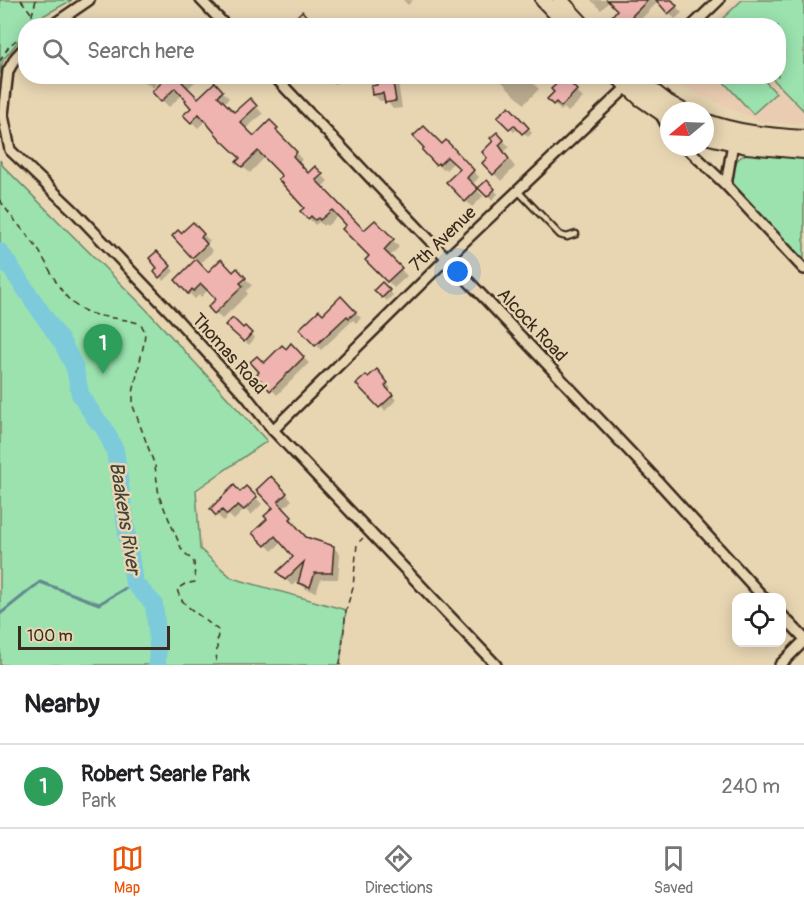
<!DOCTYPE html>
<html lang="en">
<head>
<meta charset="utf-8">
<style>
	:root { --surface:#fff; --page:#f6f6f6; --text:#202124; --muted:#757577; --line:#e0e0e0; --accent:#ea580c }
	body { margin:0; font-family:Pangolin,sans-serif; background:var(--page); color:var(--text) }
	.controls { position:absolute; right:18px; bottom:18px; display:grid; overflow:hidden; border-radius:12px; box-shadow:0 3px 15px #0003 }
	.controls button { width:54px; height:54px; display:grid; place-items:center; padding:0; border:0; border-bottom:2px solid var(--line); background:var(--surface); color:var(--text); font:30px sans-serif }
	.compass { position:absolute; left:660px; top:102px; width:54px; height:54px; border-radius:50%; background:var(--surface); box-shadow:0 3px 15px #0003; rotate:251deg }
	.scale { position:absolute; left:18px; bottom:15px; width:152px; box-sizing:border-box; padding-left:6px; border:3px solid #3b2a1e; border-top:0; font-size:16px; line-height:21px; white-space:nowrap; color:#3b2a1e; -webkit-text-stroke:4px #e8d6b3; paint-order:stroke }
	.you { position:absolute; left:458px; top:272px; width:21px; height:21px; margin:-15px; border:4px solid #fff; border-radius:50%; background:#1a73e8; box-shadow:0 0 0 9px #1a73e833 }
	.badge { display:grid; place-items:center; width:39px; height:39px; border-radius:50%; background:var(--accent); color:#fff; font-size:20px; font-weight:700 }
	.pin { position:absolute; translate:-50% -50px; filter:drop-shadow(0 2px 3px #0008) }
	.pin::after { content:''; position:absolute; top:32px; width:21px; height:18px; background:inherit; clip-path:polygon(0 0,100% 0,50% 100%) }
	.list { margin:0; padding:0; list-style:none }
	h2 { display:flex; justify-content:space-between; align-items:center; height:78px; margin:0; padding:0 24px; font-size:26px }
	h2 small { font-size:20px; font-weight:400; color:var(--muted) }
	.list li { display:grid; grid-template-columns:39px 1fr auto; gap:18px; align-items:center; box-sizing:border-box; height:84px; padding:0 24px; border-top:2px solid var(--line) }
	.list b { display:block; font-size:22px; white-space:nowrap }
	.list p { margin:0; font-size:20px; white-space:nowrap; color:var(--muted) }
	.list em { font-size:20px; font-style:normal; color:var(--muted) }
	.icon { flex:none; width:33px; height:33px; fill:none; stroke:currentColor; stroke-width:2; stroke-linecap:round; stroke-linejoin:round }
	.map { position:relative; flex:none; width:804px; height:665px; overflow:hidden }
	.search { position:absolute; background:var(--surface); box-shadow:0 3px 15px #0003; left:18px; right:18px; top:18px; height:66px; display:flex; align-items:center; gap:15px; box-sizing:border-box; padding:0 21px; border-radius:24px; color:var(--muted); font-size:22px }
	.sheet { height:162px; background:var(--surface) }
	nav { display:flex; justify-content:space-around; align-items:center; box-sizing:border-box; height:84px; border-top:2px solid var(--line); background:var(--surface); font-size:16px; color:var(--muted) }
	nav a { display:grid; justify-items:center; gap:3px }
	nav .on { color:var(--accent) }
	.map>svg:first-child { display:block }
	.built { fill:#eaccb2 }
	.green { fill:#9be2af; stroke:#6b8666; stroke-width:1.5 }
	.shadow { fill:#0003 }
	.lines { fill:none; stroke-linecap:round; stroke-linejoin:round }
	.stream { stroke:#638a8f; stroke-width:3 }
	.river { stroke:#7dcadb; stroke-width:18 }
	.building { fill:#efb4b0; stroke:#3b2a1e; stroke-width:1.5 }
	.service-casing { stroke:#3b2a1e; stroke-width:9 }
	.minor-casing { stroke:#3b2a1e; stroke-width:14 }
	.secondary-casing { stroke:#3b2a1e; stroke-width:18 }
	.path { stroke:#3b2a1e; stroke-width:1.5; stroke-dasharray:6 4.5; stroke-linecap:butt }
	.service { stroke:#e8d6b3; stroke-width:4.5 }
	.minor { stroke:#e8d6b3; stroke-width:9 }
	.secondary { stroke:#e8d6b3; stroke-width:14 }
	.labels { text-anchor:middle; dominant-baseline:central; stroke-width:5; stroke-linejoin:round; paint-order:stroke }
	.street-label { font-size:18px; fill:#3b2a1e; stroke:#e8d6b3 }
	.water-label { font-size:20px; font-style:italic; fill:#45423a; stroke:#e8d6b3 }
</style>
</head>
<body>
<div class="map">
<svg width="804" height="665" viewBox="0 0 804 665">
	<rect width="100%" height="100%" fill="#e8d6b3"/>
	<filter id="ink" filterUnits="userSpaceOnUse"><feTurbulence type="fractalNoise" baseFrequency=".0167" numOctaves="2"/><feDisplacementMap in="SourceGraphic" scale="12" xChannelSelector="R" yChannelSelector="G"/><feConvolveMatrix kernelMatrix="1 2 1 2 8 2 1 2 1" color-interpolation-filters="sRGB"/></filter>
	<g filter="url(#ink)">
		<polygon class="built" points="735,0 804,0 804,124 761,122 668,80 667,77 778,76 778,26 709,25"/>
		<g class="green">
			<polygon points="0,0 72,0 39,18 32,25 26,26 25,33 3,60 0,74"/>
			<polygon points="742,0 804,0 804,111 771,77 778,76 778,26 722,25 719,22"/>
			<polygon points="728,77 761,77 776,93 753,114 723,81"/>
			<path d="M749 153 804 158V260L732 185C728 171 734 158 749 153Z"/>
			<polygon points="0,160 3,166 144,307 267,441 196,490 200,549 232,578 346,610 340,665 0,665"/>
		</g>
		<g class="shadow">
			<polygon points="403,0 413,0 408,5"/>
			<polygon points="591,0 670,0 682,13 675,19 659,1 637,23 610,1 601,10"/>
			<polygon points="135,76 159,76 154,88"/>
			<polygon points="170,76 193,76 197,80 187,89 198,100 215,84 229,98 224,103 234,114 250,100 263,114 245,129 254,138 270,122 302,160 298,163 308,175 315,168 328,181 322,187 365,232 375,222 399,247 389,257 407,276 394,288 368,260 371,256 348,225 339,215 327,226 325,224 323,226 319,222 315,225 302,211 306,208 284,176 266,156 250,173 238,162 242,158 206,120 198,128 185,115 193,108 183,94 169,107 154,92"/>
			<polygon points="327,76 339,76 341,78 335,84"/>
			<polygon points="378,76 397,77 402,108 393,109 386,100 380,101 373,94 379,86"/>
			<polygon points="505,76 542,76 534,84 539,89 524,104 501,81"/>
			<polygon points="564,79 583,98 568,112 564,108 561,111 549,99"/>
			<polygon points="509,108 532,133 528,137 519,128 514,132 499,117"/>
			<polygon points="497,134 510,147 504,152 515,167 501,181 484,163 490,158"/>
			<polygon points="446,142 479,177 472,185 483,196 472,207 448,182 462,169 454,162 446,170 445,168 443,170 424,150 442,146"/>
			<polygon points="487,182 498,194 492,200 480,188"/>
			<polygon points="193,224 210,241 206,244 213,251 199,265 208,274 234,274 237,270 252,285 246,291 248,294 222,319 210,307 218,299 208,290 201,297 199,295 195,299 177,280 197,260 174,236 181,235"/>
			<polygon points="157,253 174,271 164,281 156,272 160,268"/>
			<polygon points="382,284 393,295 387,301 376,290"/>
			<polygon points="341,299 361,318 356,323 353,320 321,350 301,329 323,316"/>
			<polygon points="228,325 243,330 245,328 255,338 249,345"/>
			<polygon points="291,346 309,363 277,395 258,375 264,365"/>
			<polygon points="377,371 387,381 386,383 391,388 388,391 396,400 385,411 358,384 368,379"/>
			<polygon points="271,478 292,500 283,509 297,524 295,527 306,539 333,547 340,554 338,579 321,579 316,592 306,589 299,582 301,577 292,586 279,572 295,557 282,542 272,551 255,533 269,519 275,508"/>
			<polygon points="246,488 262,504 251,515 245,509 234,520 229,515 223,521 212,509 241,493"/>
		</g>
		<g class="lines">
			<polyline class="stream" points="0,614 40,582 99,604 134,583"/>
			<polyline class="river" points="0,252 63,344 75,368 80,394 95,418 104,428 115,450 134,583 154,604 158,641 157,665"/>
		</g>
		<g class="building">
			<polygon points="607,0 648,0 632,16 641,26 621,26 612,16 617,10"/>
			<polygon points="656,0 672,0 677,6 668,14"/>
			<polygon points="302,11 315,26 287,26"/>
			<polygon points="168,76 187,76 182,82 198,98 215,82 223,91 218,96 234,112 250,98 257,106 240,122 254,136 270,120 278,128 276,130 297,152 293,156 308,173 315,166 323,174 316,180 364,230 375,220 394,239 384,250 402,268 387,282 365,260 369,256 342,229 346,225 332,210 320,220 318,218 315,220 311,216 308,219 300,211 304,208 278,179 282,176 258,151 242,167 236,162 240,158 220,139 199,114 191,123 183,115 191,108 185,101 186,100 175,88 161,102 152,92"/>
			<polygon points="376,76 392,76 396,101 385,103 383,93 372,95 371,86 377,85"/>
			<polygon points="564,77 577,90 561,107 556,102 553,105 547,99 554,92 551,89"/>
			<polygon points="509,106 529,128 522,134 514,125 509,129 497,117"/>
			<polygon points="424,126 442,144 446,140 474,170 467,178 478,189 465,202 446,182 460,169 447,157 439,165 438,163 436,165 422,150 424,148 413,136"/>
			<polygon points="497,132 504,140 499,145 509,159 493,175 482,163 487,158 482,152 493,141 490,138"/>
			<polygon points="487,180 495,189 487,197 478,188"/>
			<polygon points="193,222 204,234 201,237 207,244 192,258 172,236 178,230 181,233"/>
			<polygon points="157,251 171,266 159,278 154,272 157,268 149,258"/>
			<polygon points="196,259 208,272 221,259 233,272 237,268 246,278 240,283 243,286 214,314 208,307 216,299 201,284 194,291 192,289 188,294 175,280"/>
			<polygon points="382,282 390,290 382,298 374,290"/>
			<polygon points="341,296 356,312 349,318 347,316 315,346 299,329 319,310 323,314"/>
			<polygon points="233,318 243,328 245,326 252,333 244,342 225,325"/>
			<polygon points="291,343 304,357 270,391 256,375 259,372 250,362 257,356 264,363 282,345 286,349"/>
			<polygon points="377,369 388,383 385,386 393,395 379,408 356,384 366,375 368,377"/>
			<polygon points="271,476 287,493 278,502 292,517 290,519 306,537 334,546 332,573 315,573 310,587 298,583 304,562 285,580 277,572 293,557 275,536 265,546 252,533 267,519 264,516 273,508 256,490"/>
			<polygon points="234,485 240,492 246,486 257,497 244,510 238,505 227,515 222,510 216,516 210,509"/>
		</g>
		<g class="lines">
			<g class="service-casing">
				<polyline id="service" points="517,190 560,235 567,237 576,234"/>
			</g>
			<g class="minor-casing">
				<g id="minor">
					<polyline points="201,0 226,26"/>
					<polyline points="51,26 89,0"/>
					<polyline points="692,26 719,0"/>
					<polyline points="26,46 16,57 8,71 3,115 10,150 75,212 174,316 246,396 273,430 496,665"/>
					<polyline points="274,76 653,476 764,598"/>
					<polyline points="660,113 669,130"/>
					<polyline points="686,147 726,185 804,269"/>
					<polyline points="726,185 734,137"/>
					<polyline points="273,430 447,258 631,83"/>
					<polyline points="782,615 804,638"/>
					<polyline points="780,665 804,641"/>
				</g>
			</g>
			<g class="secondary-casing">
				<g id="secondary">
					<polyline points="543,0 568,26"/>
					<polyline points="560,0 584,26"/>
					<polyline points="617,76 640,98 669,118"/>
					<polyline points="634,76 667,102 683,111"/>
					<path d="M705 121C737 133 770 136 804 138"/>
					<polyline points="705,136 747,146 804,151"/>
				</g>
			</g>
			<g class="path">
				<polyline points="21,0 31,13"/>
				<polyline points="29,26 36,0"/>
				<polyline points="0,61 9,46 26,32"/>
				<path d="M0 200C11 218 25 231 37 248 51 268 59 298 83 310 100 319 122 317 141 324L145 332 144 343 133 393V406L155 466 159 496 182 550 194 562 195 582 185 584 177 589 180 598 187 606 218 630 216 665"/>
				<polyline points="340,665 346,610 353,587 357,544 363,538"/>
			</g>
			<use href="#service" class="service"/>
			<use href="#minor" class="minor"/>
			<use href="#secondary" class="secondary"/>
		</g>
	</g>
	<g class="labels">
		<g class="street-label">
			<text transform="translate(443 239) rotate(-44)">7th Avenue</text>
			<text transform="translate(532 325) rotate(47)">Alcock Road</text>
			<text transform="translate(229 354) rotate(48)">Thomas Road</text>
		</g>
		<g class="water-label">
			<text transform="translate(125 518) rotate(81)">Baakens River</text>
		</g>
	</g>
</svg>
<div class="controls">
<button><svg class="icon" aria-label="locate" viewBox="0 0 24 24"><circle cx="12" cy="12" r="6"/><path d="M12 2v4M12 18v4M2 12h4M18 12h4"/></svg></button>
</div>
<svg class="compass" viewBox="-18 -18 36 36"><path d="M0-13l5 13h-10z" fill="#e53935"/><path d="M0 13l5-13h-10z" fill="#757577"/></svg>
<div class="scale">100 m</div>
<div class="you"></div>
<div class="pin badge" style="left:103px;top:374px;background:#2e9e5b">1</div>
<div class="search"><svg class="icon" aria-label="search" viewBox="0 0 24 24"><circle cx="10" cy="10" r="6"/><path d="M15 15l6 6"/></svg>Search here</div>
</div>
<section class="sheet">
<h2>Nearby<small></small></h2>
<ul class="list">
<li><span class="badge" style="background:#2e9e5b">1</span><div><b>Robert Searle Park</b><p>Park</p></div><em>240 m</em></li>
</ul>
</section>
<nav>
<a class="on"><svg class="icon" aria-label="map" viewBox="0 0 24 24"><path d="M3 6l6-2 6 2 6-2v14l-6 2-6-2-6 2zM9 4v14M15 6v14"/></svg>Map</a>
<a><svg class="icon" aria-label="directions" viewBox="0 0 24 24"><path d="M12 3l9 9-9 9-9-9zM9 14v-3h6M13 9l2 2-2 2"/></svg>Directions</a>
<a><svg class="icon" aria-label="saved" viewBox="0 0 24 24"><path d="M7 4h10v16l-5-4-5 4z"/></svg>Saved</a>
</nav>
</body>
</html>
